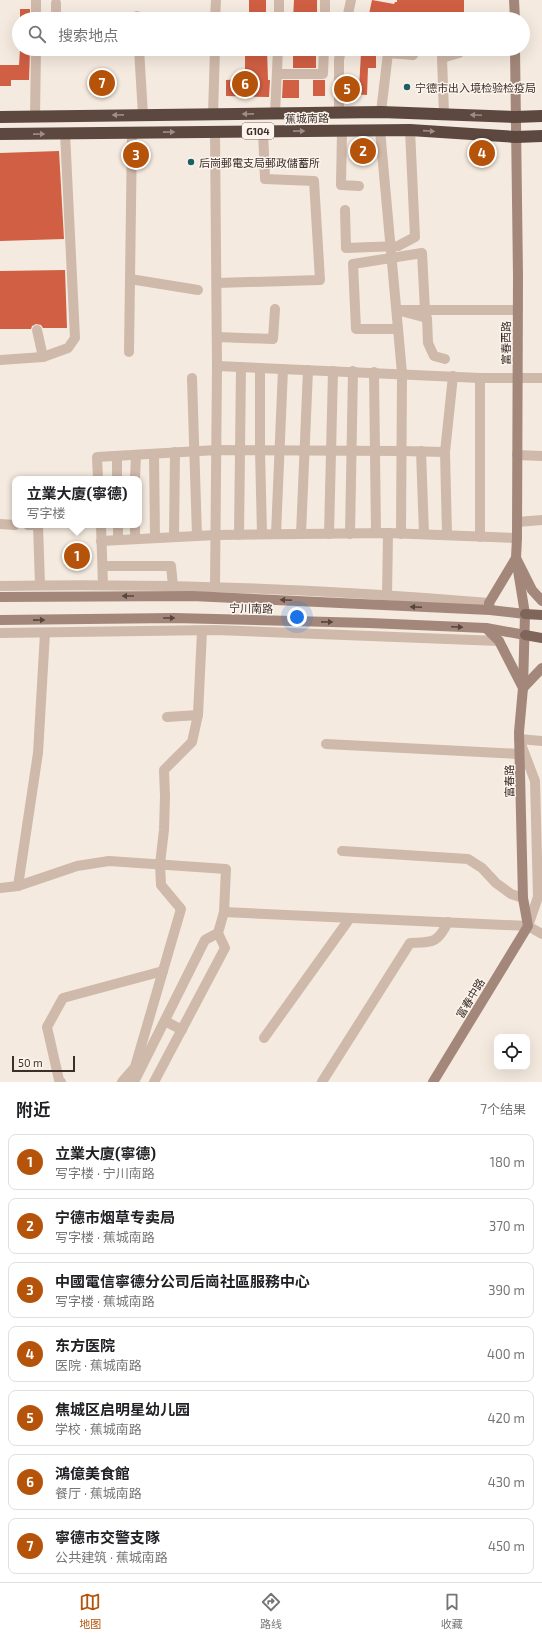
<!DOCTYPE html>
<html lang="zh">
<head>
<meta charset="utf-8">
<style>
	:root { --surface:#fff; --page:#f2f2f2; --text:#202124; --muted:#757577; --line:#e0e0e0; --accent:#b45309 }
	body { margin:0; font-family:"Exo 2","Noto Sans SC",sans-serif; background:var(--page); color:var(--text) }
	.controls { position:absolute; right:12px; bottom:12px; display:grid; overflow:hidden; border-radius:8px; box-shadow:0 4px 16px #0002 }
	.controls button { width:36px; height:36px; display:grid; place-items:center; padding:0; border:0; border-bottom:1px solid var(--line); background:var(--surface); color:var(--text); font:20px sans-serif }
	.scale { position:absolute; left:12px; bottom:10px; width:63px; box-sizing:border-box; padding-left:4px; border:2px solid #3c2f2a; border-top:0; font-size:11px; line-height:14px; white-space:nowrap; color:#3c2f2a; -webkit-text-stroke:3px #fcf4ed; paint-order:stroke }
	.you { position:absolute; left:297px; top:617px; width:14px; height:14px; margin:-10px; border:3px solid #fff; border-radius:50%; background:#1a73e8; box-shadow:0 0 0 6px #1a73e833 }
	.badge { display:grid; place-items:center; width:26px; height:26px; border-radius:50%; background:var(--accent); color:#fff; font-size:13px; font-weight:700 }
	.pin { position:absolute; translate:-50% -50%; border:2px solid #fff; box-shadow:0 1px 4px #0006 }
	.popup { position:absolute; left:12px; top:476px; width:130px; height:52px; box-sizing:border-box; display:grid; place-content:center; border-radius:8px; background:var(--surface); filter:drop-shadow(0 1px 3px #0005); font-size:13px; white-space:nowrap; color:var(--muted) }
	.popup b { font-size:15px; color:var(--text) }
	.popup::after { content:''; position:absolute; left:50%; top:100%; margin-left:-8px; border:8px solid transparent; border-top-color:var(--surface) }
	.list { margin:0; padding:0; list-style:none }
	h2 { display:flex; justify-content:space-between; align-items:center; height:52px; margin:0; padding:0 16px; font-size:17px }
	h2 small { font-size:13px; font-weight:400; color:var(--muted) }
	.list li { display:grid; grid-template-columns:26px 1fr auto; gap:12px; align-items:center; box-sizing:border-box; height:56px; margin:0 8px 8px; padding:0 8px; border:1px solid var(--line); border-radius:8px }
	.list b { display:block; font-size:15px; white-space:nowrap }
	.list p { margin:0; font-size:13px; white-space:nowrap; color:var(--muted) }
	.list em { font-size:13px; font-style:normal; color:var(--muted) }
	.icon { flex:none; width:22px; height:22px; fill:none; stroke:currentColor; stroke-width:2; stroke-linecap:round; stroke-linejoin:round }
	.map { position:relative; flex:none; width:542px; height:1082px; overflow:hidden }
	.search { position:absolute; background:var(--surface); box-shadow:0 4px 16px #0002; left:12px; right:12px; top:12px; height:44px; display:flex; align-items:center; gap:10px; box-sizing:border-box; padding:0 14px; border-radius:22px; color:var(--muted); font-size:15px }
	.sheet { height:500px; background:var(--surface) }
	nav { display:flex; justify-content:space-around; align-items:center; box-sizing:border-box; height:56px; border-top:1px solid var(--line); background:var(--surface); font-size:11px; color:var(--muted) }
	nav a { display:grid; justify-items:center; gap:2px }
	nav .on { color:var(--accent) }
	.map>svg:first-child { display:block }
	.building { fill:#d05f43 }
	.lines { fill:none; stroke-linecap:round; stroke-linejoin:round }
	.street { stroke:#cfb9aa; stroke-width:10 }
	.secondary { stroke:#a3877a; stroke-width:10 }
	.primary { stroke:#7f655a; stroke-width:10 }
	.highway { stroke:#5d4840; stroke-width:12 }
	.oneway { fill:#9d8d85 }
	.oneway2 { fill:#56453e }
	.poi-dot { fill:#1b6062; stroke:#fcf4ed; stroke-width:1.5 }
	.labels { text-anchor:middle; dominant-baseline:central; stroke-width:3; stroke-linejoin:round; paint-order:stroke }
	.shield { fill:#fcf4ed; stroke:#766a64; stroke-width:1 }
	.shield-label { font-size:10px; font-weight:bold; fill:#3c2f2a }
	.poi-label { font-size:11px; fill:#3c2f2a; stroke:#fcf4ed; text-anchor:start }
	.street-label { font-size:11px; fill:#3c2f2a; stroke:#fcf4ed }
</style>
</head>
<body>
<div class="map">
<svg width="542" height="1082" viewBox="0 0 542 1082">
	<rect width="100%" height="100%" fill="#f5eadf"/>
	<g class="building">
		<rect x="249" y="0" width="17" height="18"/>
		<polygon points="294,0 317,0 317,19 293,19"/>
		<polygon points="372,0 394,4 395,2 397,2 397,0 464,0 464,19 387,18 369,14"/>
		<rect x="20" y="9" width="10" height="10"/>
		<polygon points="20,49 30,49 29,80 11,80 11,86 0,86 0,65 19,65"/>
		<polygon points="245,49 267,49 268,80 270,80 269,97 226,96 226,80 245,79"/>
		<rect x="293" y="49" width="23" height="19"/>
		<polygon points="361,53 376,53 376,68 368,68 367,95 352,94 353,87 359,88"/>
		<polygon points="283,80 299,80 299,98 282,98"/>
		<rect x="313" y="80" width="12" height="16"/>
		<polygon points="59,151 64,239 0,241 0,153"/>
		<polygon points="65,270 67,328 43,328 41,325 36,324 32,326 31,329 0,329 0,271"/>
	</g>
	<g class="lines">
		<g class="street">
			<polyline points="137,16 137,19"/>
			<polyline points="36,19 36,0"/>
			<polyline points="56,19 56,3"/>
			<polyline points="215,19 216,0"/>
			<polyline points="279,19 279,0"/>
			<polyline points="325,19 325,0"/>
			<polyline points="347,19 351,0"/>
			<polyline points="139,49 143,115"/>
			<polyline points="277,74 323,74 324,49"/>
			<polyline points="381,112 388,53 413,55"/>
			<polyline points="339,113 339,60 341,49"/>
			<polyline points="213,114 215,49"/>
			<polyline points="275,114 278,49"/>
			<polyline points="444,114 442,58 459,53 459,49"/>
			<polyline points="35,116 36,49"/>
			<polyline points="342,130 341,185 359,186"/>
			<polyline points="380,130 402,373 401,534"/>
			<polyline points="215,132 217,366 215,587"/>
			<polyline points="345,210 346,248 398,246 415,237 410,130"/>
			<polyline points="130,279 198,290"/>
			<polyline points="217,283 320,280 314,181 265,179 263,131"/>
			<polyline points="398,329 356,329 353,264 422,253 425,310"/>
			<polyline points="37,330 43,357"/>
			<polyline points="217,337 273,339 275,309"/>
			<polyline points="129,352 132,133"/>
			<polyline points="445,359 434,356 428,343 427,318 397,310 518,310"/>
			<polyline points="0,360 43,357 68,348 75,338 65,133"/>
			<polyline points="217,366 480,378 542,378"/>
			<polyline points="260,368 260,450 262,534"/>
			<polyline points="374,372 376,533"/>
			<polyline points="192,378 197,536"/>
			<polyline points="421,451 424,534"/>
			<polyline points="154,454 155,538"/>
			<polyline points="517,455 542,456"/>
			<polyline points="117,456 117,479"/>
			<polyline points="98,479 97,457 217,450 402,451 445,452"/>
			<polyline points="135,479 136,455"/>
			<polyline points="517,522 542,520"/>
			<polyline points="0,524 15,525"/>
			<polyline points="28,525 38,525 40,585"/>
			<polyline points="101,525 103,585"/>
			<polyline points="118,525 118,540"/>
			<polyline points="276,534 283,369"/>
			<polyline points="301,534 308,370"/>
			<polyline points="329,534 333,371"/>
			<polyline points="350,534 353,371"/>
			<polyline points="239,535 241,367"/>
			<polyline points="447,535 445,452 453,376"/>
			<polyline points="174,537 175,452"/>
			<polyline points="480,537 480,378"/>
			<polyline points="135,539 135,525"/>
			<polyline points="101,541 216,535 388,533 517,538"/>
			<polyline points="103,566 171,566 173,586"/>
			<path d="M0 586C163 583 327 589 489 603"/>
			<polyline points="387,596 388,533"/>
			<polyline points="0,633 215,630 499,641"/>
			<polyline points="198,715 202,631"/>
			<polyline points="326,744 520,754"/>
			<polyline points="342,851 468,859 482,868 496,883 511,894 523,898"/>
			<polyline points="18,886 38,753 45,633"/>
			<polyline points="0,888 18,886 77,866 109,861 226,869 224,912 218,933 225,948 154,1082"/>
			<polyline points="224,912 528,926 542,934"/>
			<polyline points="528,926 538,897 535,781 519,739 542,741"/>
			<polyline points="165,1021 182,1030"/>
			<polyline points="264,1038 350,918"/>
			<polyline points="61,1082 59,1080 47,1027 63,998 163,971"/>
			<polyline points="122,1082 135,1067 181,909 161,885 160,864 164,830 165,796 164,770 192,742 198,715 167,717"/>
			<polyline points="134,1082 205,940 218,933"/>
			<path d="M322 1082 410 943C433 942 437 944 448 922"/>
		</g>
		<g class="secondary">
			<polyline points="514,0 515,19"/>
			<polyline points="0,597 192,596 490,610 525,614"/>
			<polyline points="490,610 489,603 516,558 532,590 542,601"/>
			<polyline points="0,620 174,618 369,623 486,628 525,635"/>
			<polyline points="486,628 499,641 523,688 542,668"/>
			<polyline points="433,1082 528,926 523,898 519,732 523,688 525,614 516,558 517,538 518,276 515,49"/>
		</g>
		<g class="primary">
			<polyline points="525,614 542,615"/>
			<polyline points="525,635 542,638"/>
		</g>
		<g class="highway">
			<polyline points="0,117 381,112 515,117 542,116"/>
			<polyline points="0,134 410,130 516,137 542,136"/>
		</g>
	</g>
	<defs><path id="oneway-solid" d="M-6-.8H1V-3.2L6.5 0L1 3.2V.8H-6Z"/></defs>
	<g class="oneway">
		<use href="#oneway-solid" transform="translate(248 114) rotate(179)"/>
		<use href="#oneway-solid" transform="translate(118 115) rotate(179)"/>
		<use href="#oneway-solid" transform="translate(476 115) rotate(-177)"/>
		<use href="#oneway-solid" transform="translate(299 131) rotate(-1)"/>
		<use href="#oneway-solid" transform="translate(429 131) rotate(4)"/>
		<use href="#oneway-solid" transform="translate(169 132) rotate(-1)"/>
		<use href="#oneway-solid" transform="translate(39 134) rotate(-1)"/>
	</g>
	<g class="oneway2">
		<use href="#oneway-solid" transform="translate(128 596) rotate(180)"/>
		<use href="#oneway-solid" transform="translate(286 600) rotate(-177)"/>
		<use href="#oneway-solid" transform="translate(416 607) rotate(-177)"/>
		<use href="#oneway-solid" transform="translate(169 618)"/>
		<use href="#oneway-solid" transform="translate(39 620) rotate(-1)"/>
		<use href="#oneway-solid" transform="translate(327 622) rotate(1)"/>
		<use href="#oneway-solid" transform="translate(457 627) rotate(3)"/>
	</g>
	<g class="poi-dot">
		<circle cx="407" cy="87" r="4"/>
		<circle cx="191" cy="162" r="4"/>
	</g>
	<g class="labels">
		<rect class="shield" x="242" y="123" width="32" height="16" rx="3"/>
		<g class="shield-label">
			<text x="258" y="131">G104</text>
		</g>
		<g class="poi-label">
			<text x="415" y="87">宁德市出入境检验检疫局</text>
			<text x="199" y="162">后崗郵電支局郵政儲蓄所</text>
		</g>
		<g class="street-label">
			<text transform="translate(307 118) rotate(-1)">蕉城南路</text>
			<text transform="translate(505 343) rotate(-90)">富春西路</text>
			<text transform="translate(251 608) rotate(1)">宁川南路</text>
			<text transform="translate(509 781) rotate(-91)">富春路</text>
			<text transform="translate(470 998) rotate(-59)">富春中路</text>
		</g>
	</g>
</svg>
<div class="controls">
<button><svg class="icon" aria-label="locate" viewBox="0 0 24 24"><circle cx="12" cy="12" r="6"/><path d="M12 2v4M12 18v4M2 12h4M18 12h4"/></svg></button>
</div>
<div class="scale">50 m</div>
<div class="you"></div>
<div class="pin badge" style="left:77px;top:556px">1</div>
<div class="popup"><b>立業大廈(寧德)</b>写字楼</div>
<div class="pin badge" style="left:363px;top:151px">2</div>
<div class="pin badge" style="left:136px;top:155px">3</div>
<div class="pin badge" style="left:482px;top:153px">4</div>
<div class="pin badge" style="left:347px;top:89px">5</div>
<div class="pin badge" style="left:245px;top:84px">6</div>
<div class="pin badge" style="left:102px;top:83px">7</div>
<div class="search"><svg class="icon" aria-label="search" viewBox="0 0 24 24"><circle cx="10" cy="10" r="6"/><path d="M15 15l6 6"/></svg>搜索地点</div>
</div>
<section class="sheet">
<h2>附近<small>7个结果</small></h2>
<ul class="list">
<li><span class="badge">1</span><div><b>立業大廈(寧德)</b><p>写字楼 · 宁川南路</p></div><em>180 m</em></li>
<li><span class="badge">2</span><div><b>宁德市烟草专卖局</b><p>写字楼 · 蕉城南路</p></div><em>370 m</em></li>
<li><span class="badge">3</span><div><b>中國電信寧德分公司后崗社區服務中心</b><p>写字楼 · 蕉城南路</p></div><em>390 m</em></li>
<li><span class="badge">4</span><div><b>东方医院</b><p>医院 · 蕉城南路</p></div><em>400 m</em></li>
<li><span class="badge">5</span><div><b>焦城区启明星幼儿园</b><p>学校 · 蕉城南路</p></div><em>420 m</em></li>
<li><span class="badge">6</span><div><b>鴻億美食館</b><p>餐厅 · 蕉城南路</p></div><em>430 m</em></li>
<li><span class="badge">7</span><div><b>寧德市交警支隊</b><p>公共建筑 · 蕉城南路</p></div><em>450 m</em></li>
</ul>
</section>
<nav>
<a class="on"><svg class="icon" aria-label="map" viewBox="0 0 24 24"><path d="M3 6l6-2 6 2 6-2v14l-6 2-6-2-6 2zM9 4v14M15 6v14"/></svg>地图</a>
<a><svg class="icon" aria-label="directions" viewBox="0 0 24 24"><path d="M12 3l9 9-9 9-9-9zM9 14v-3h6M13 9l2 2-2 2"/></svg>路线</a>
<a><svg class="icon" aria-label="saved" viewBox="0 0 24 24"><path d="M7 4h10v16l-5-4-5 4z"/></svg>收藏</a>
</nav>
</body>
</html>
